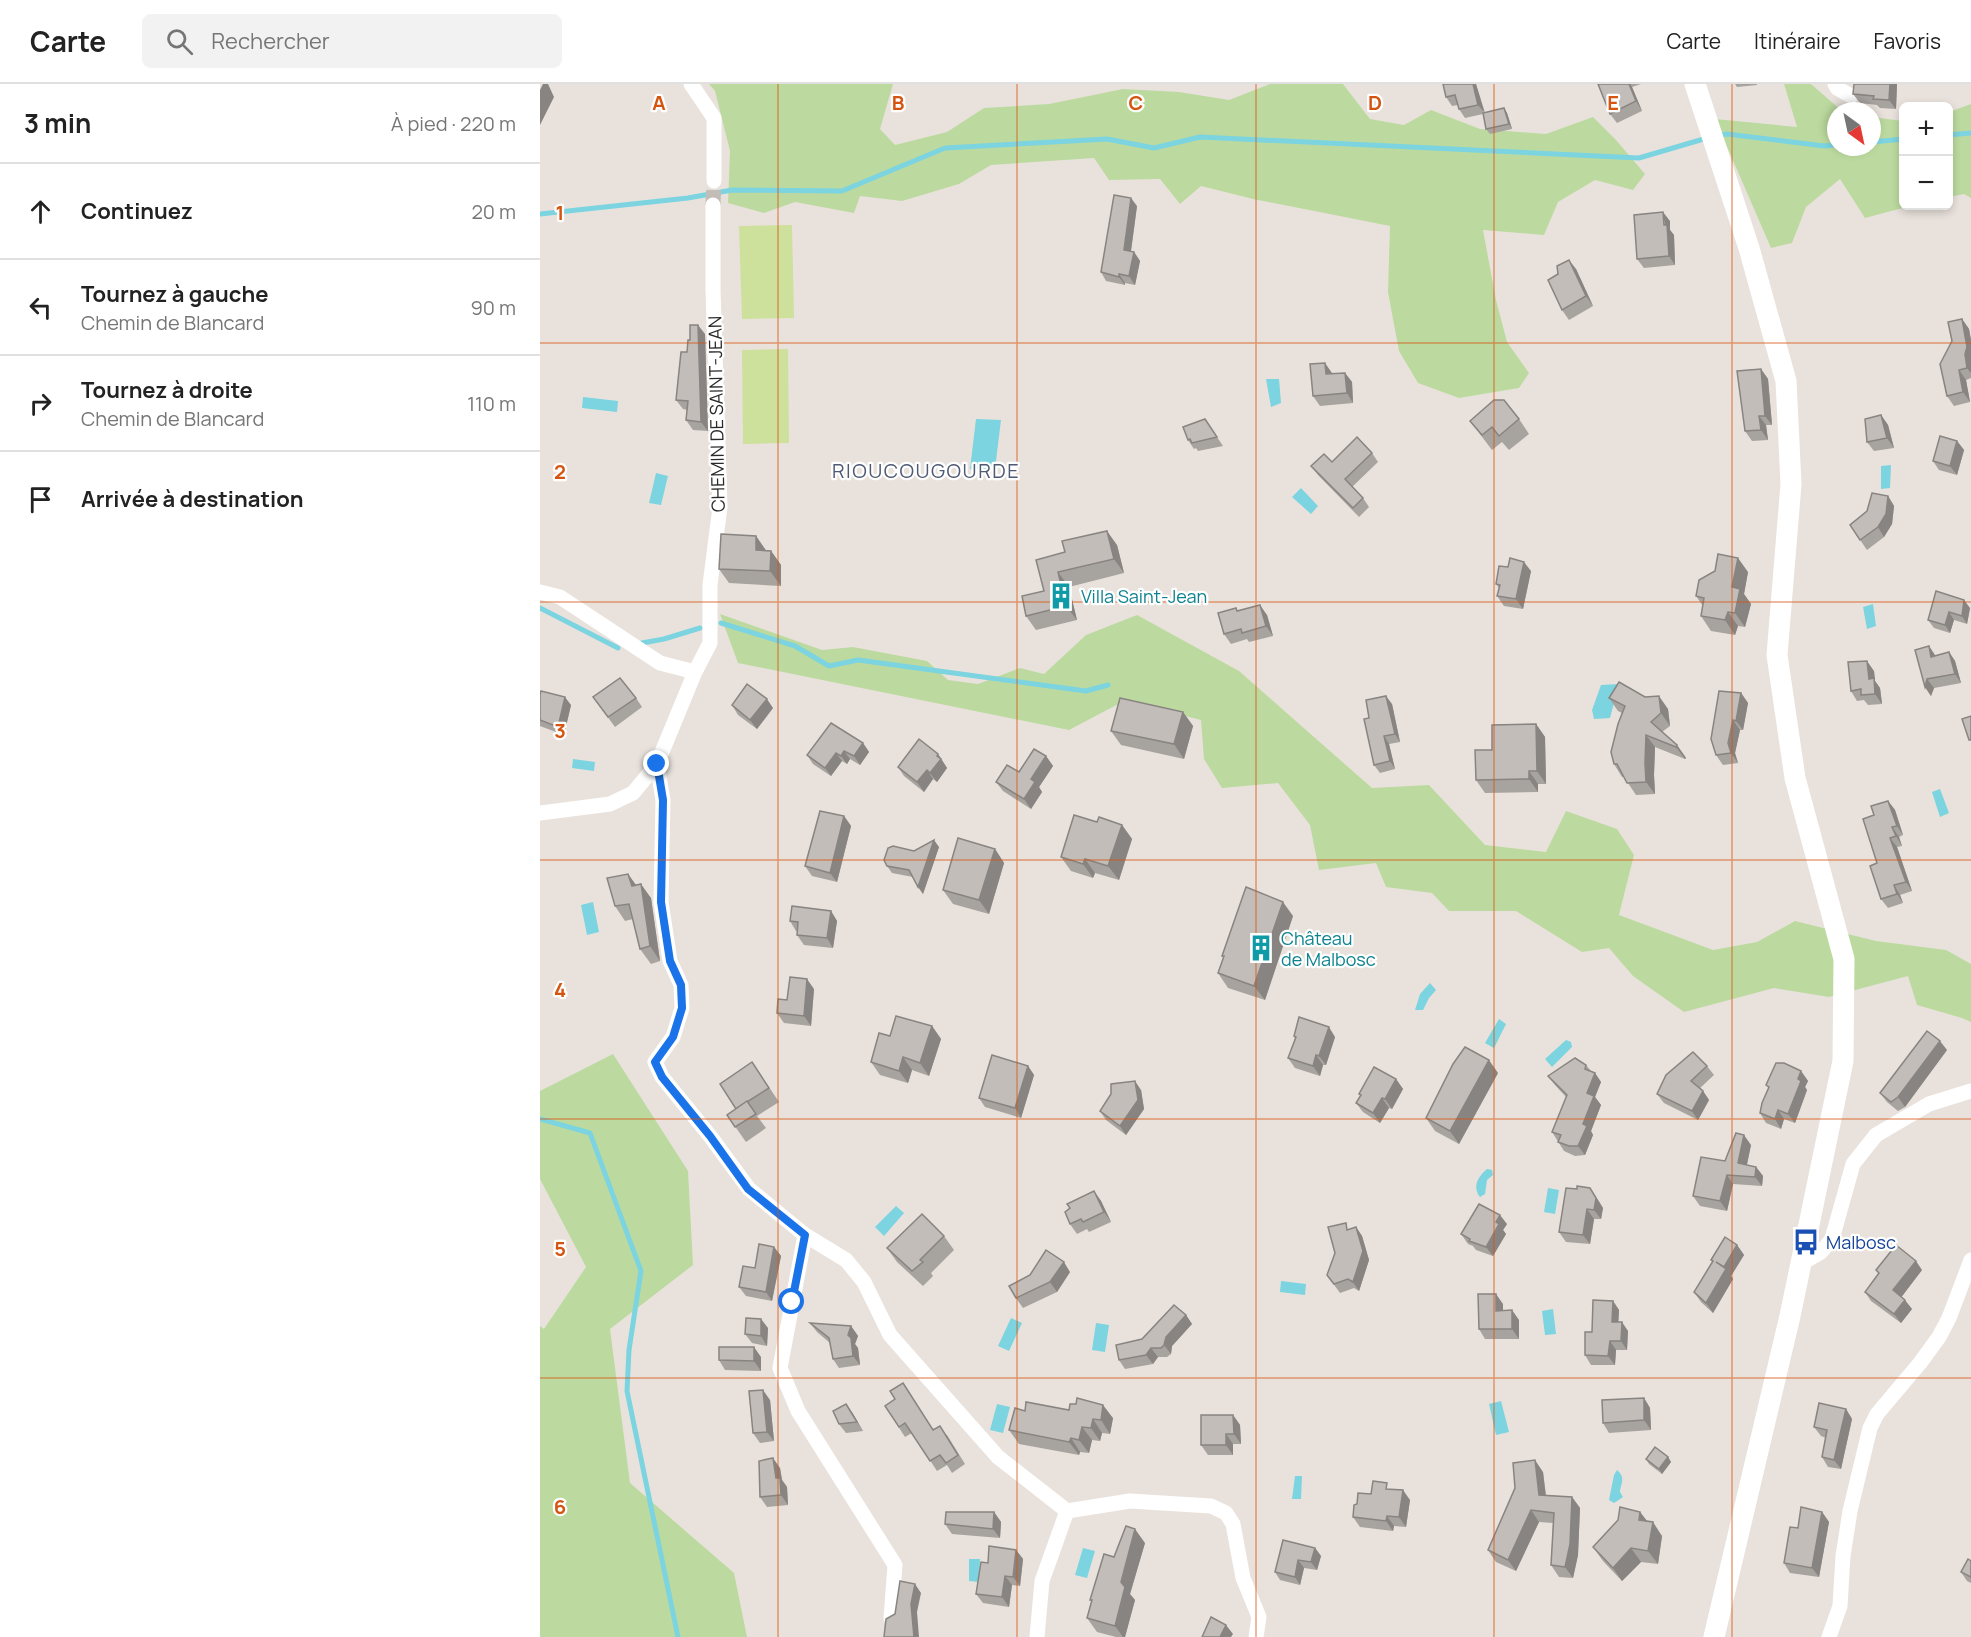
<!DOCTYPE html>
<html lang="fr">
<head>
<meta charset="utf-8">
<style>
	:root { --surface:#fff; --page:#f2f2f2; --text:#222; --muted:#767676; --line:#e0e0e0 }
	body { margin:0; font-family:Manrope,sans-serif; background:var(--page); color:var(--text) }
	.controls { position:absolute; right:18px; top:18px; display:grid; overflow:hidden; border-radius:9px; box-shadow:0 3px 9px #0003 }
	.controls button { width:54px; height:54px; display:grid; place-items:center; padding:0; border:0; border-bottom:2px solid var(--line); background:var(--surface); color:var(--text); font:30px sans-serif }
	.compass { position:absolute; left:1287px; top:18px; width:54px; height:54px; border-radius:50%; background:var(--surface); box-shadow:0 3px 9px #0003; rotate:147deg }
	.stop { position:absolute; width:18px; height:18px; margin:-14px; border:4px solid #1a73e8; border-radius:50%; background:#fff }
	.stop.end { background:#1a73e8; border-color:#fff; box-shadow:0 2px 6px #0008 }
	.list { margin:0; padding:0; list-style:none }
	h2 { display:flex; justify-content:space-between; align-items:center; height:78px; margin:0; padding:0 24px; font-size:26px }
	h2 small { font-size:20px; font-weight:400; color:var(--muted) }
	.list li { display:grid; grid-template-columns:39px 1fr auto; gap:18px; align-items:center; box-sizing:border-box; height:96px; padding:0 24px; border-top:2px solid var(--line) }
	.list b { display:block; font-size:22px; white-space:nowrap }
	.list p { margin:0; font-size:20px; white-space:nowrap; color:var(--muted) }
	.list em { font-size:20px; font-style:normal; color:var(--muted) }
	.icon { flex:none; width:33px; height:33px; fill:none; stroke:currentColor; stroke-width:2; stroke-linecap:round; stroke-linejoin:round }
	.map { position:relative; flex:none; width:1431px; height:1553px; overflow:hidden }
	header { display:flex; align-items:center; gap:36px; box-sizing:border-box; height:84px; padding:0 30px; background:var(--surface); border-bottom:2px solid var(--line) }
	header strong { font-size:28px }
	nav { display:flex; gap:33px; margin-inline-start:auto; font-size:21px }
	.search { width:420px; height:54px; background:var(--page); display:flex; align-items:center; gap:15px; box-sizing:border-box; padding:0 21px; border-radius:9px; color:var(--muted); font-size:22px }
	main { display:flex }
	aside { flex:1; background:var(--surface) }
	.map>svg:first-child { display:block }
	.green { fill:#bcda9f }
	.pitch { fill:#cde09c }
	.water { fill:#7bd4df }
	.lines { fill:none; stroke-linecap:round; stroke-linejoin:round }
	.stream { stroke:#7bd4df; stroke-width:5 }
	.minor-tunnel { stroke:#c3bdb8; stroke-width:15; stroke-dasharray:15 8; stroke-linecap:butt }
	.minor { stroke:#fff; stroke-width:15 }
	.secondary { stroke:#fff; stroke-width:21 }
	.wall { fill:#a7a39e }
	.shaded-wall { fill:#888481 }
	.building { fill:#c2bdb8; stroke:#888481; stroke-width:1.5 }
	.route { stroke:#1a73e8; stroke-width:8 }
	.grid { fill:none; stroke:#d5540f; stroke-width:1.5; stroke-opacity:0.55 }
	.labels { text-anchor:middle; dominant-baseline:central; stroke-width:4.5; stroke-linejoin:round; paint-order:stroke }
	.street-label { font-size:18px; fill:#292929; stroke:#fff }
	.culture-label { font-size:18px; fill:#0d838f; stroke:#fff; text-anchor:start }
	.transit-label { font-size:18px; fill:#164399; stroke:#fff; text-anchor:start }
	.neighbourhood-label { font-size:20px; letter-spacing:1.5px; fill:#4f5b74; stroke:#fff }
	.grid-label { font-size:20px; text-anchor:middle; font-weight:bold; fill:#d5540f; stroke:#fff; stroke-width:4.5; stroke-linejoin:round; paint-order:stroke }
</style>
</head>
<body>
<header>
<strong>Carte</strong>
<div class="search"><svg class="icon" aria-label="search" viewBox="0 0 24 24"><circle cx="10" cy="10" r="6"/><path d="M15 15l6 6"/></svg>Rechercher</div>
<nav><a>Carte</a><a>Itinéraire</a><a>Favoris</a></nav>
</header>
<main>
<aside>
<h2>3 min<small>À pied · 220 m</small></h2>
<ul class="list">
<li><svg class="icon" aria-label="ahead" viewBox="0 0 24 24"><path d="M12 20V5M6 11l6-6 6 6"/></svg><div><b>Continuez</b></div><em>20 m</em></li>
<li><svg class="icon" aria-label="left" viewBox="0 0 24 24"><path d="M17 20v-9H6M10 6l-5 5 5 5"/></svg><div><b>Tournez à gauche</b><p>Chemin de Blancard</p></div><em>90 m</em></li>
<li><svg class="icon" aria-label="right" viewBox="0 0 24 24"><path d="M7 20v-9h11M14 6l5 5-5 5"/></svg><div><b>Tournez à droite</b><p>Chemin de Blancard</p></div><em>110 m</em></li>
<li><svg class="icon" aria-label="arrive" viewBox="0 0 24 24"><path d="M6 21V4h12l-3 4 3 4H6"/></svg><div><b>Arrivée à destination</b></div></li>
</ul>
</aside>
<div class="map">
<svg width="1431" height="1553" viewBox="0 0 1431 1553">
	<rect width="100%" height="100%" fill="#e9e2dc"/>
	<g class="green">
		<polygon points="169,0 353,0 340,45 355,61 407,48 444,24 509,20 583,5 639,8 689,16 730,0 803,0 830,35 864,41 891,26 940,45 1006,50 1053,33 1076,56 1105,90 1093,106 1055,96 1018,118 1004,151 943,146 956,216 967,258 989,289 979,304 919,314 878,299 859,267 848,208 850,142 713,115 661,102 640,120 620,95 569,96 554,74 451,81 419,100 362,117 320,112 314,129 255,118 224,129 188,119 190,67 175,7"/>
		<polygon points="1244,0 1271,0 1302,27 1296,27 1296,63 1332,63 1332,33 1363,37 1364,122 1370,122 1325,134 1300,95 1266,123 1252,159 1231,164 1175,35 1257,43"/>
		<polygon points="1431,20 1431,114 1424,110 1409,113 1409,28"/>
		<polygon points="180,530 282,566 313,563 387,577 408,596 438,600 480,584 504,590 546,551 597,531 699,587 832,704 889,701 945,761 1006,768 1026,727 1077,745 1094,771 1079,831 1173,866 1217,858 1255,837 1336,857 1406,866 1431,880 1431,938 1422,934 1377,921 1368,892 1289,913 1234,904 1144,928 1093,892 1069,864 1042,868 976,827 909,827 892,809 846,803 836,779 779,786 770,741 738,699 682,704 664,675 661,636 584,617 529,646 198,579"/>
		<polygon points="73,970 148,1087 153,1181 70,1245 90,1399 194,1489 207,1553 0,1553 0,1242 4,1245 46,1183 0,1095 0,1007"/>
	</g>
	<g class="pitch">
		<polygon points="252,141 254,234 202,235 199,142"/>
		<polygon points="248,265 249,359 203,360 202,266"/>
	</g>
	<g class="water">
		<polygon points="726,295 739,295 741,319 731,323"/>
		<polygon points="43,313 78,317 77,328 42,324"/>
		<polygon points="436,335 461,336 455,385 430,385"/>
		<polygon points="1351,381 1350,404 1341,405 1341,382"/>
		<polygon points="116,389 128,392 121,421 109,419"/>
		<polygon points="761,404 778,422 771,430 752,413"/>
		<polygon points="1333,520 1336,542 1327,545 1323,523"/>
		<polygon points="1079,600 1070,634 1054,635 1052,626 1061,601"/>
		<polygon points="33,675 55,678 54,687 32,684"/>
		<polygon points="1400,705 1409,729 1400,733 1392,708"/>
		<polygon points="53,818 59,848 47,851 41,821"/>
		<polygon points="890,899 896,906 889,914 883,926 875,926 880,910"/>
		<polygon points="959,935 966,940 954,964 945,959"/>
		<polygon points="1026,956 1031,958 1032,963 1012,983 1005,975"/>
		<path d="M947 1085 952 1086 953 1091 947 1096 945 1110 940 1113C932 1102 938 1093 947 1085Z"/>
		<polygon points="1008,1104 1019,1106 1015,1130 1004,1128"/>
		<polygon points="356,1122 364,1129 344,1152 335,1143"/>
		<polygon points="741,1197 766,1200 765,1211 740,1208"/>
		<polygon points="1013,1225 1016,1250 1005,1251 1002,1227"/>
		<polygon points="471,1234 482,1239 469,1267 458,1262"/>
		<polygon points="556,1239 569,1241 565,1268 552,1266"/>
		<polygon points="961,1317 969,1348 956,1351 949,1320"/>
		<polygon points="457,1320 470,1323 463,1349 450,1346"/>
		<path d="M1077 1386C1086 1394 1081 1399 1080 1408L1083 1413 1074 1419 1069 1416 1074 1391Z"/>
		<polygon points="755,1392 762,1392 761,1415 752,1415"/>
		<polygon points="543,1464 555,1467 547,1494 535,1491"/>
		<polygon points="429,1475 440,1475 439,1498 429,1497"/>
	</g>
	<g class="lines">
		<g class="stream">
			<polyline points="1408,51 1431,49"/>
			<polyline points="1176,52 1187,50 1284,62 1296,61"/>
			<polyline points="1332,58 1364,55"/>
			<polyline points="0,130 148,114 192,106 302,107 405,64 567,55 614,64 660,53 1099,74 1167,54"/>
			<polyline points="0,524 78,564"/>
			<polyline points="181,539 255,562 289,582 318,576 546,607 568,601"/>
			<polyline points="102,559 124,555 160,544"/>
			<polyline points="0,1035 50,1049 101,1187 89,1266 87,1307 138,1553"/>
		</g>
		<polyline class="minor-tunnel" points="173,121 174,97"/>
		<g class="minor">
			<polyline points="151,0 174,34 174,97"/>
			<polyline points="1295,0 1297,4 1311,12"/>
			<polyline points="0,508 20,513 120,579 155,588"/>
			<polyline points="117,680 123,716 121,818 130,877 141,901 142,924 133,953 115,978 122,993 170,1052 209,1105 265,1151 306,1176 324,1198 350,1251 458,1373 527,1427 502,1497 497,1553"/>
			<polyline points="0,729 70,720 93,709 117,680 155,588 170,559 170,501 180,423 173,206 173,121"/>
			<polyline points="265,1151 240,1284 258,1327 355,1481 351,1534"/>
			<polyline points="1262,1179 1281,1168 1292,1155 1313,1080 1336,1051 1389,1020 1431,1007"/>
			<polyline points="527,1427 590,1417 671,1422 686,1429 693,1440 703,1494 719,1533 716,1553"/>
			<polyline points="1289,1553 1300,1522 1303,1472 1310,1427 1330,1344 1337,1330 1380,1279 1399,1253 1409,1234 1431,1176"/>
		</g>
		<polyline class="secondary" points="1155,0 1209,164 1246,297 1251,400 1237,571 1255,694 1304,875 1303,977 1250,1232 1174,1553"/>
	</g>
	<g class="wall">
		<polygon points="903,0 936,0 944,29 964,24 967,29 972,45 950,50 946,45 943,30 925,34 919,25 918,21 912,22 906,13"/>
		<polygon points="1058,0 1101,0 1092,3 1102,27 1077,39 1070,30"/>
		<polygon points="1195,0 1217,0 1217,1 1197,3"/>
		<polygon points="1357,0 1356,25 1340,24 1337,21 1320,19 1313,10"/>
		<polygon points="597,122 591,167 594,168 600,177 595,201 585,199 585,201 566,197 561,188"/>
		<polygon points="1130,137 1130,146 1134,151 1135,181 1104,184 1097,175"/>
		<polygon points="1036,185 1053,222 1029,236 1022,226 1018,190"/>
		<polygon points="1422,235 1429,245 1431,256 1431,294 1426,296 1430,318 1414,322 1407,312"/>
		<polygon points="165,250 168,347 153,346 146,336 147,326 143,325 136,316 150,256"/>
		<polygon points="1221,285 1228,295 1232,341 1226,341 1228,356 1212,357 1205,347"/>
		<polygon points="805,289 812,298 813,319 780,322 773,312"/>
		<polygon points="1341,331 1348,341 1354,364 1334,367 1327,358"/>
		<polygon points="665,335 683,362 658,367 656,364 654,365 648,356"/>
		<polygon points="979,335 989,350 969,366 962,358 952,366 930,337"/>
		<polygon points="1417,357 1424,366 1417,391 1399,386 1393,377"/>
		<polygon points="832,369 838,378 812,403 823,414 829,423 819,433 778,391 771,382"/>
		<polygon points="1348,412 1354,422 1352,440 1344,453 1327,466 1310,441"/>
		<polygon points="216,452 226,466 231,467 241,481 241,502 189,499 179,485"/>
		<polygon points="577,461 584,489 529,503 537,536 496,546 486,532 504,507 496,476"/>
		<polygon points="991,487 983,525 964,522 957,512 959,504 956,500"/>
		<polygon points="1208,488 1204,510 1211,520 1205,543 1198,542 1195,551 1171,547 1161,532 1163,522 1156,512"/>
		<polygon points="1396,507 1430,524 1427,540 1414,536 1410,549 1394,544 1388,536"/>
		<polygon points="698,527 727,531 733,552 709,558 707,555 691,560 684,550"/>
		<polygon points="1409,568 1415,577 1421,599 1394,604 1391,612 1385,603 1395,572"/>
		<polygon points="1334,587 1335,597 1340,604 1342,620 1328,621 1324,616 1317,617 1311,607"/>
		<polygon points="1201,609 1208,619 1203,646 1200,646 1195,669 1198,679 1183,681 1176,671"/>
		<polygon points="0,610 31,621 24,651 0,642"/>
		<polygon points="53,613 96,614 102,623 75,643"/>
		<polygon points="1105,613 1128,625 1130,642 1122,648 1137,661 1146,674 1145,675 1115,663 1114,691 1115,710 1096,711 1084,693 1082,693 1074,680 1082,629 1078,627 1069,614"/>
		<polygon points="852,620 860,658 849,660 855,685 840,689 834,681 829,634"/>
		<polygon points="192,621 233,624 217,645 198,631"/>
		<polygon points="643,628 653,642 644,675 581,661 571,647"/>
		<polygon points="996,640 1005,653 1006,700 998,700 998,708 945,709 936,696 952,666"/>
		<polygon points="323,659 329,668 320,681 310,675 307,680 302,677 291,692 273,680 267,671"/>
		<polygon points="398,670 407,684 397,698 393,695 384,708 364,692 358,683"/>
		<polygon points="506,672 513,682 499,703 502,708 491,725 463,707 456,698 479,688"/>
		<polygon points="1348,717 1355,726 1363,751 1359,753 1362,762 1357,763 1372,807 1360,811 1363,819 1348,824 1341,815 1337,779 1334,731"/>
		<polygon points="304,732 311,742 297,798 272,792 265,782"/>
		<polygon points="582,741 592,755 579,796 555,789 553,794 531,787 521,773"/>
		<polygon points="399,763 383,810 373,793 352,789 347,782 374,767"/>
		<polygon points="455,765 464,779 449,830 413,820 403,806"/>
		<polygon points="88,790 96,801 111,814 120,877 111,880 100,865 93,835 85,837 75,822"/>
		<polygon points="291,827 297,837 293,864 264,861 257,851 258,847 256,847 250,837"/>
		<polygon points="753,832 725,916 688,904 678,889 684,874 682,872"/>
		<polygon points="274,905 271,942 244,939 237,929 247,916"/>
		<polygon points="392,942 401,955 389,992 372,986 368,999 340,991 331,978"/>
		<polygon points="754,952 795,953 786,981 783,981 780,992 755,984 748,974 755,955"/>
		<polygon points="1407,966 1365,1023 1358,1027 1347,1018 1340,1009"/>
		<polygon points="212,978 239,1018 217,1032 226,1044 206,1058 187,1031 196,1025"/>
		<polygon points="1046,981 1051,987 1055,989 1061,998 1055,1013 1061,1021 1051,1047 1053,1051 1045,1071 1035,1072 1024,1067 1012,1048 1026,1013 1015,1001 1008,992"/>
		<polygon points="488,982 494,991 481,1034 445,1023 439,1014"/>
		<polygon points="1167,982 1174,991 1160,1004 1163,1007 1169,1016 1158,1036 1124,1019 1117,1010"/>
		<polygon points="1261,987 1268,997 1265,1003 1267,1006 1255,1039 1244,1035 1241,1045 1226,1039 1220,1029 1229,1005 1226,1001"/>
		<polygon points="958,989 919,1060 895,1047 886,1034"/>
		<polygon points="856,995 863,1005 852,1025 849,1024 840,1039 823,1028 816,1019 821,1012 819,1010"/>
		<polygon points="601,1006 604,1025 586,1051 566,1036 560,1027"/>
		<polygon points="1211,1061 1207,1081 1216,1083 1223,1092 1222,1102 1193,1100 1187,1127 1160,1122 1153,1112 1185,1077"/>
		<polygon points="554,1107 561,1117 571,1138 549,1148 547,1145 537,1150 530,1140"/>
		<polygon points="1057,1114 1063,1124 1061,1135 1054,1135 1050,1160 1026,1158 1019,1148"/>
		<polygon points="967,1140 963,1146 966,1150 953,1172 936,1166 933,1162 928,1160 921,1150"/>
		<polygon points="816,1143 822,1152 829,1176 819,1207 814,1204 800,1209 787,1191 810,1145"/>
		<polygon points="404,1152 414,1166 391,1189 393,1192 383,1202 357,1178 347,1164"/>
		<polygon points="1197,1161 1204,1171 1191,1192 1193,1195 1173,1229 1161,1218 1154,1208 1173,1178 1171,1176"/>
		<polygon points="234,1163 241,1172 232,1217 206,1212 199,1203"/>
		<polygon points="1336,1186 1382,1186 1361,1213 1372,1225 1361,1239 1331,1217 1325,1208 1339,1190"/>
		<polygon points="530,1188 517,1208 483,1224 476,1214"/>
		<polygon points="1073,1217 1079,1226 1078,1238 1088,1247 1087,1266 1076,1266 1075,1281 1051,1281 1045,1271 1052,1248"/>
		<polygon points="963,1220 963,1227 979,1236 979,1255 945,1255 939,1245"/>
		<polygon points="646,1231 652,1240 632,1262 631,1270 627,1273 618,1273 613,1280 585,1285 579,1276 602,1255"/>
		<polygon points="270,1239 311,1242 318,1252 315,1260 318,1264 320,1281 299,1284 293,1275 290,1259 277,1248"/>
		<polygon points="228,1244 227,1262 212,1259 205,1250"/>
		<polygon points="221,1273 221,1287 185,1286 179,1276"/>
		<polygon points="1104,1314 1110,1324 1111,1346 1069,1349 1063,1339"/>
		<polygon points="230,1316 234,1357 220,1359 213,1349"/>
		<polygon points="306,1320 313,1330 323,1347 306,1349 299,1340"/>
		<polygon points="345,1322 407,1351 425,1380 412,1389 407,1381 397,1387 372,1349 365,1353"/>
		<polygon points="1306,1325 1312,1335 1301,1385 1288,1383 1282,1373 1286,1354 1281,1352 1274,1343"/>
		<polygon points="485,1327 573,1334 570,1350 562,1349 560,1357 552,1356 549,1369 540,1368 539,1371 479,1360 469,1346"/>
		<polygon points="693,1331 700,1341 701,1360 693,1360 693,1371 668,1371 661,1361"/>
		<polygon points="1128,1373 1131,1378 1122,1390 1109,1380 1106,1375"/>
		<polygon points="240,1384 242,1396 247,1403 248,1421 227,1423 220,1413"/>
		<polygon points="1003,1388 1006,1411 1032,1413 1040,1424 1038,1471 1033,1494 1019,1493 1011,1481 1013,1439 999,1438 976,1487 956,1478 948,1466"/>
		<polygon points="851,1405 870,1416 866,1443 854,1442 853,1447 820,1443 813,1433 817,1420 831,1410"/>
		<polygon points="454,1428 461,1438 460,1454 412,1450 405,1440"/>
		<polygon points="1100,1428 1107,1437 1122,1452 1118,1480 1101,1478 1082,1497 1063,1477 1053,1463"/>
		<polygon points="1282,1428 1289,1438 1279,1493 1250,1489 1244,1479 1258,1444"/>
		<polygon points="605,1459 590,1510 595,1516 585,1553 576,1553 557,1548 547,1534 552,1517 550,1516 574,1473"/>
		<polygon points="775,1464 781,1472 777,1486 764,1484 760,1501 740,1496 735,1488"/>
		<polygon points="476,1466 483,1475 480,1502 472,1501 469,1523 443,1519 436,1510 448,1479"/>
		<polygon points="1431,1477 1431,1499 1427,1497 1421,1488"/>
	</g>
	<g class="shaded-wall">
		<polygon points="3,0 8,0 14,13 0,41 0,6"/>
		<polygon points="933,0 936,0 945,29 938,21"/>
		<polygon points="1089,0 1090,0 1092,3 1102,27 1096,17"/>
		<polygon points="1350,0 1357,0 1356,25 1349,16"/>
		<polygon points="964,24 967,29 972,45 969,40"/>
		<polygon points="591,114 597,122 590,174 584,166"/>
		<polygon points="1123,128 1130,137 1130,146 1134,151 1135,181 1129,172"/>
		<polygon points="594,168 600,177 595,201 589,192"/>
		<polygon points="1029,176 1036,185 1053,222 1046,212"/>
		<polygon points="579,190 585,199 585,201 579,193"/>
		<polygon points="1422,235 1429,245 1431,256 1431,289 1427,284"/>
		<polygon points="158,241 165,250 168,347 161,338"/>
		<polygon points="785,279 792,289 786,290"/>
		<polygon points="1221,285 1228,295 1232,341 1225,332"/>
		<polygon points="1419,286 1426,296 1430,318 1423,308"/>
		<polygon points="805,289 812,298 813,319 807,309"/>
		<polygon points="1341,331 1348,341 1354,364 1347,354"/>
		<polygon points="1219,332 1226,341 1228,356 1221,346"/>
		<polygon points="1417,357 1424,366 1417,391 1410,382"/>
		<polygon points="1348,412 1354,422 1352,440 1344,453 1338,443"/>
		<polygon points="567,447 577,461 584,489 574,475"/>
		<polygon points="216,452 226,467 216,466"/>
		<polygon points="231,467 241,481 241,502 230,487"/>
		<polygon points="1198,474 1208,488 1204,510 1211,520 1205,543 1195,529 1192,503"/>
		<polygon points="984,478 991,487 983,525 976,515"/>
		<polygon points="518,488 529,503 537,536 526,522"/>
		<polygon points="1424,516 1430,524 1427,540 1422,532"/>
		<polygon points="720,521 727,531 733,552 726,542"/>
		<polygon points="1188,528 1198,542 1195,551 1185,536"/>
		<polygon points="1409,528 1414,536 1410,549 1405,541"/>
		<polygon points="1389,562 1395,571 1398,582 1391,573"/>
		<polygon points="1409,568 1415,577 1421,599 1415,590"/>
		<polygon points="1327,577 1334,587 1335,597 1340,604 1342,620 1335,610 1329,595"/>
		<polygon points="1387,595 1394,604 1391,612 1385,603"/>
		<polygon points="1201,609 1208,619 1203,646 1196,637"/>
		<polygon points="846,612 852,620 860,658 855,650"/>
		<polygon points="1119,612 1128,625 1130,642 1121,629"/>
		<polygon points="25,613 31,621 24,651 18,643"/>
		<polygon points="227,615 233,624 217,645 210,636"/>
		<polygon points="643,628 653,642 644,675 634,660"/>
		<polygon points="1193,636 1200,646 1195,669 1198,679 1191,669 1188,659"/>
		<polygon points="996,640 1005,653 1006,700 997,687"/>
		<polygon points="1106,651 1115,663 1114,691 1115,710 1106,698 1105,679"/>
		<polygon points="844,652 849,660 855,685 850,677"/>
		<polygon points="323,659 329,668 320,681 314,672"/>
		<polygon points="1137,661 1146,674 1145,675 1136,663"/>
		<polygon points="304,667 310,675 307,680 301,672"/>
		<polygon points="296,669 302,677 291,692 285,684"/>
		<polygon points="398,670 407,684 397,698 390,689"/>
		<polygon points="506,672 513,682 499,703 502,708 491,725 484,715 491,695"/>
		<polygon points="387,686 393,695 384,708 377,698"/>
		<polygon points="989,687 998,700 998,708 989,695"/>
		<polygon points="1348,717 1355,726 1363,751 1357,742"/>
		<polygon points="304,732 311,742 297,798 290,789"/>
		<polygon points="582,741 592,755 579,796 568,782"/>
		<polygon points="1352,743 1359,753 1362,762 1356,752"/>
		<polygon points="1350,754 1357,763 1372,807 1366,798"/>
		<polygon points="394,756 399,763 383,810 378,803"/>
		<polygon points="455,765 464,779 449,830 439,816"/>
		<polygon points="545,775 555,789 553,794 543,780"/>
		<polygon points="88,790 98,804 92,802"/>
		<polygon points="101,800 111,814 120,877 110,862"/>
		<polygon points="1354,801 1360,811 1363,819 1357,810"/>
		<polygon points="743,818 753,832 725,916 714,902"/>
		<polygon points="291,827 297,837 293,864 287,854"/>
		<polygon points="267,895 274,905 271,942 264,932"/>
		<polygon points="392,942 401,955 389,992 380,979"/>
		<polygon points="789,943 795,953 786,981 779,972"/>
		<polygon points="1400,957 1407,966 1365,1023 1358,1013"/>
		<polygon points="776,971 783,981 780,992 773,982"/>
		<polygon points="363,973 372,986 368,999 359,987"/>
		<polygon points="949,976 958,989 919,1060 910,1047"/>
		<polygon points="488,982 494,991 481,1034 475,1024"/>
		<polygon points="1261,987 1268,997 1265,1003 1267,1006 1255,1039 1248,1030 1258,995"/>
		<polygon points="1055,989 1061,998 1055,1013 1061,1021 1051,1047 1053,1051 1045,1071 1038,1062 1043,1040 1047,1009"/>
		<polygon points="856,995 863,1005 852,1025 845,1015"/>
		<polygon points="595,997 601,1006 604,1025 586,1051 580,1042"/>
		<polygon points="1163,1007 1169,1016 1158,1036 1152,1027"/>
		<polygon points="842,1014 849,1024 840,1039 833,1029"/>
		<polygon points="1238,1026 1244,1035 1241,1045 1235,1035"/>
		<polygon points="1204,1051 1211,1061 1205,1089 1198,1079"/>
		<polygon points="1216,1083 1223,1092 1222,1102 1215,1093"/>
		<polygon points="1187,1091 1193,1100 1187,1127 1180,1117"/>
		<polygon points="1050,1104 1063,1124 1061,1135 1054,1126"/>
		<polygon points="554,1107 561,1117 571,1138 564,1128"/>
		<polygon points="1047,1125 1054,1135 1050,1160 1043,1151"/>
		<polygon points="960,1131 967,1140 963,1146 966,1150 953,1172 946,1163 956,1138"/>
		<polygon points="816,1143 822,1152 829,1176 819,1207 813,1198"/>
		<polygon points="1197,1161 1204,1171 1191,1192 1193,1195 1173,1229 1166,1219 1186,1185 1184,1183"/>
		<polygon points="234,1163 241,1172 232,1217 226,1208"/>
		<polygon points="1376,1177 1382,1186 1360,1215 1353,1206"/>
		<polygon points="524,1178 530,1188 517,1208 510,1198"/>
		<polygon points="956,1210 963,1220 963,1236 956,1227"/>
		<polygon points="1365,1216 1372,1225 1361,1239 1354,1230"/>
		<polygon points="1073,1217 1079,1226 1078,1247 1072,1238"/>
		<polygon points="972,1226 979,1236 979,1255 972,1245"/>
		<polygon points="646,1231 652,1240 632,1262 631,1270 624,1261 626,1253"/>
		<polygon points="221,1235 228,1244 227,1262 221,1252"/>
		<polygon points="1082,1238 1088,1247 1087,1266 1081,1257"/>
		<polygon points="311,1242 318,1252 315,1260 318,1264 320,1281 313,1272 308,1251"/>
		<polygon points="1070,1257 1076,1266 1075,1281 1068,1272"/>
		<polygon points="214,1263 221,1273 221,1287 214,1277"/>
		<polygon points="611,1264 618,1273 613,1280 606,1271"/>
		<polygon points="223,1306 230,1316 234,1357 227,1348"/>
		<polygon points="1104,1314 1110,1324 1111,1346 1104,1336"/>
		<polygon points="306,1320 313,1330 323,1347 317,1338"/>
		<polygon points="563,1321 573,1334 570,1350 561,1336"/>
		<polygon points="1306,1325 1312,1335 1301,1385 1294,1376"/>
		<polygon points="693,1331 700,1341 701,1360 694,1350"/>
		<polygon points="553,1335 562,1349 560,1357 551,1344"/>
		<polygon points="542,1343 552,1356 549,1369 539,1356"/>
		<polygon points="686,1350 693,1360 693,1371 686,1361"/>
		<polygon points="531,1354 540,1368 539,1371 529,1358"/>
		<polygon points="1128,1373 1131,1378 1122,1390 1119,1385"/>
		<polygon points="233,1374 240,1384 242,1396 247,1403 248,1421 241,1411 236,1394"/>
		<polygon points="995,1376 1003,1388 1007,1423 999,1411"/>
		<polygon points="863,1406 870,1416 866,1443 859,1433"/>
		<polygon points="1032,1413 1040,1424 1038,1471 1033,1494 1025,1483"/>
		<polygon points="991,1426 999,1438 976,1487 968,1476"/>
		<polygon points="454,1428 461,1438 460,1454 453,1445"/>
		<polygon points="1100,1428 1110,1441 1099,1436"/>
		<polygon points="1282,1428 1289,1438 1279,1493 1272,1484"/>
		<polygon points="847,1432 854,1442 853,1447 846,1437"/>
		<polygon points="1113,1438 1122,1452 1118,1480 1108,1467"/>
		<polygon points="595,1445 605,1459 590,1510 595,1516 585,1553 583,1553 575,1542 581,1498"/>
		<polygon points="775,1464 781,1472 777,1486 771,1478"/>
		<polygon points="1091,1464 1101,1478 1082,1497 1073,1484"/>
		<polygon points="476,1466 483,1475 480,1502 473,1493"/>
		<polygon points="758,1476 764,1484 760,1501 755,1493"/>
		<polygon points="465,1492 472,1501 469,1523 462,1513"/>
		<polygon points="375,1500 381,1509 377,1528 379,1553 374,1553 371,1520"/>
		<polygon points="686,1541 693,1550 691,1553 680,1553"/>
	</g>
	<g class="building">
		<polygon points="903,0 933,0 938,21 919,25 915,11 906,13"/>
		<polygon points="1058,0 1089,0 1096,17 1070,30"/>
		<polygon points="1314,0 1350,0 1349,16 1333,15 1334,12 1313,10"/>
		<polygon points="964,24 969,40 946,45 943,29"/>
		<polygon points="574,111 591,114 584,166 594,168 589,192 579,190 579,193 561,188"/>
		<polygon points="1123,128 1124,141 1127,141 1129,172 1097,175 1094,131"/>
		<polygon points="1029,176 1046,212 1022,226 1008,196 1018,190 1017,182"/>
		<polygon points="1422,235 1427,263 1425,270 1427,284 1419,286 1423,308 1407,312 1400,280 1412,257 1408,238"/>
		<polygon points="150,241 158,241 161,338 146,336 148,317 136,316 141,268 147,268 148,256 150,256"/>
		<polygon points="785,279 786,290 805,289 807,309 773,312 770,280"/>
		<polygon points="1221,285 1225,332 1219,332 1221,346 1205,347 1197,287"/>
		<polygon points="954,316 964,316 979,335 959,352 952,343 942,351 930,337"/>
		<polygon points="1341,331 1347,354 1327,358 1325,335"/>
		<polygon points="665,335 677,353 652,359 650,355 648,356 643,343"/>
		<polygon points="1400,352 1417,357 1410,382 1393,377"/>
		<polygon points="817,353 832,369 805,395 823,414 813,424 771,382 784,370 792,378"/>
		<polygon points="1332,409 1348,412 1346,430 1338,443 1320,456 1310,441 1327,427"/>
		<polygon points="567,447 574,475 518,488 526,522 486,532 482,512 504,507 496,476 525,468 522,457"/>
		<polygon points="181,450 216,452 216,466 231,467 230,487 179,485"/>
		<polygon points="1178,470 1198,474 1192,503 1200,505 1195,529 1188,528 1185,536 1161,532 1164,514 1156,512 1159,496 1175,487"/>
		<polygon points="970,474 984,478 976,515 957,512 960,501 956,500 959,482 968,483"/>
		<polygon points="1396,507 1424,516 1422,532 1409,528 1405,541 1388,536"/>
		<polygon points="720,521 726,542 702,549 701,545 684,550 678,529 696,524 697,527"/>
		<polygon points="1389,562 1391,573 1409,568 1415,590 1387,595 1385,603 1375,566"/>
		<polygon points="1327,577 1329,595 1334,594 1335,610 1321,611 1321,605 1311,607 1308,578"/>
		<polygon points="80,594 96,614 68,633 53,613"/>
		<polygon points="1079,598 1105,613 1119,612 1121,629 1111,638 1137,661 1136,663 1106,651 1105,679 1106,698 1087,699 1077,680 1074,680 1071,668 1078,640 1085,622 1069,614"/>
		<polygon points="207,600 227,615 210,636 192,621"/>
		<polygon points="1,607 25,613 18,643 0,636 0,610"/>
		<polygon points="1179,607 1201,609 1196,637 1193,636 1188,659 1191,669 1176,671 1171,655"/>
		<polygon points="846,612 855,650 844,652 850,677 834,681 824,635 829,634 826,616"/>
		<polygon points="580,614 643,628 634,660 571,647"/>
		<polygon points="1431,632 1431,656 1429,656 1422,635"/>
		<polygon points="291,639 323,659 314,672 304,667 301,672 296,669 285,684 267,671"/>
		<polygon points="996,640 997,687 989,687 989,695 936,696 935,666 952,666 952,641"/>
		<polygon points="379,655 398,670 397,672 401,675 390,689 387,686 377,698 358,683"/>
		<polygon points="494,665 506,672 491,695 495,698 484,715 456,698 467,681 479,688"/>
		<polygon points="1348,717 1357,742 1352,743 1356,752 1350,754 1366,798 1354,801 1357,810 1341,815 1330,782 1337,779 1323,735 1334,731 1331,722"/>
		<polygon points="280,727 304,732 290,789 265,782"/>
		<polygon points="534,731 557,738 559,733 582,741 568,782 545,775 543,780 521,773"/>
		<polygon points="418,754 455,765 439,816 403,806"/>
		<polygon points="394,756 378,803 369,786 347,782 344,776 348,764 353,762 374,767"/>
		<polygon points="88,790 92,802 101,800 110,862 100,865 89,820 75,822 67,794"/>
		<polygon points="706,803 743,818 714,902 678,889 684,872 682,872"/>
		<polygon points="252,822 291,827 287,854 257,851 258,838 250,837"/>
		<polygon points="250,893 267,895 264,932 237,929 238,915 247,916"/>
		<polygon points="356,932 392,942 380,979 363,973 359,987 331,978 339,949 350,952"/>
		<polygon points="759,933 789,943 779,972 776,971 773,982 748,974 756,953 754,952"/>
		<polygon points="1387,947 1400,957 1358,1013 1351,1018 1340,1009"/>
		<polygon points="925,963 949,976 910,1047 886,1034 913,980"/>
		<polygon points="1153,968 1167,982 1151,997 1163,1007 1152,1027 1117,1010 1126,991"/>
		<polygon points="452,971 488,982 475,1024 439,1014"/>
		<polygon points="1035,974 1046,981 1045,985 1055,989 1047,1009 1054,1012 1043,1040 1047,1042 1038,1062 1029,1062 1018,1058 1021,1051 1012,1048 1027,1011 1008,992"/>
		<polygon points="212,978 229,1004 196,1025 180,1000"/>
		<polygon points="1236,979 1244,979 1261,987 1258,995 1261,997 1248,1030 1238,1026 1235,1035 1220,1029 1222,1019 1229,1003 1226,1001"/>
		<polygon points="834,983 856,995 845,1015 842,1014 833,1029 816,1019 821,1011 819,1010"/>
		<polygon points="595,997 598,1016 580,1042 560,1027 571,1010 571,1000"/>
		<polygon points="207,1017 216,1030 195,1043 187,1031"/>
		<polygon points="1196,1049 1204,1051 1198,1079 1216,1083 1215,1093 1187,1091 1180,1117 1153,1112 1161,1073 1185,1077"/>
		<polygon points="1037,1102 1050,1104 1056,1114 1054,1126 1047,1125 1043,1151 1019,1148 1026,1104 1037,1105"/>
		<polygon points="554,1107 564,1128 543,1138 541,1135 530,1140 525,1128 530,1124 527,1120"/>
		<polygon points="939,1120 960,1131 956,1138 959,1140 946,1163 929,1157 930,1155 921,1150"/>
		<polygon points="382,1130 404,1152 380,1176 383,1178 372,1187 347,1164"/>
		<polygon points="806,1139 807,1146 816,1143 823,1167 813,1198 808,1195 794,1200 787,1191 795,1169 788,1143"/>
		<polygon points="1185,1153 1197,1161 1184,1183 1176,1178 1186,1185 1166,1219 1154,1208 1173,1177 1171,1176"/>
		<polygon points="219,1160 234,1163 226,1208 199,1203 203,1182 215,1184"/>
		<polygon points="1356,1161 1376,1177 1353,1206 1365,1216 1354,1230 1325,1208 1339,1189 1336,1186"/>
		<polygon points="506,1166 524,1178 510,1198 476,1214 469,1202 490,1191"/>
		<polygon points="938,1210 956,1210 956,1227 972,1226 972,1245 939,1245"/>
		<polygon points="1053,1216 1073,1217 1072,1238 1082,1238 1081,1257 1070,1257 1068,1272 1045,1271 1045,1248 1052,1248"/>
		<polygon points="634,1221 646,1231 626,1253 624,1261 621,1264 611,1264 606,1271 579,1276 576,1261 602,1255"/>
		<polygon points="206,1234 221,1235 221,1252 205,1250"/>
		<polygon points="270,1239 311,1242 308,1251 311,1254 313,1272 293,1275 289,1254"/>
		<polygon points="179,1263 214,1263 214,1277 179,1276"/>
		<polygon points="363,1299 393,1346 400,1342 418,1371 406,1379 400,1371 390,1377 365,1339 359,1343 345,1322 355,1315 350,1307"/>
		<polygon points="223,1306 227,1348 213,1349 209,1307"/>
		<polygon points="537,1314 563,1321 561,1336 553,1335 551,1344 542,1343 539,1356 531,1354 529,1358 469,1346 475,1324 485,1327 486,1318 529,1326 530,1320 536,1320"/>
		<polygon points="1104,1314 1104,1336 1063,1339 1062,1316"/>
		<polygon points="1279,1319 1306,1325 1294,1376 1282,1373 1287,1346 1274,1343"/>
		<polygon points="306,1320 317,1338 299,1340 293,1327"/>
		<polygon points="661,1331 693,1331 694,1350 686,1350 686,1361 661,1361"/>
		<polygon points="1115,1363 1128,1373 1119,1385 1106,1375"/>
		<polygon points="233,1374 236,1394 240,1394 241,1411 220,1413 219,1377"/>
		<polygon points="995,1376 999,1411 1032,1413 1030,1460 1025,1483 1011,1481 1014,1429 991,1426 968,1476 948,1466 975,1404 973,1379"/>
		<polygon points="833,1397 847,1399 846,1405 863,1406 859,1433 847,1432 846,1437 813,1433 814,1421 817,1420 818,1409 831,1410"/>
		<polygon points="1080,1423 1100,1428 1099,1436 1113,1438 1108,1467 1091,1464 1073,1484 1053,1463 1078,1436"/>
		<polygon points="1261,1423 1282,1428 1272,1484 1244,1479 1250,1443 1258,1444"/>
		<polygon points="406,1428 454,1428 453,1445 405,1440"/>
		<polygon points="586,1442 595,1445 581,1498 585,1503 575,1542 547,1534 552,1516 550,1516 564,1470 574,1473"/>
		<polygon points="743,1456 775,1464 771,1478 758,1476 755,1493 735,1488"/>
		<polygon points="449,1462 476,1466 473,1493 465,1492 462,1513 436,1510 441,1478 448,1479"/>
		<polygon points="1428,1475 1431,1477 1431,1493 1421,1488"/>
		<polygon points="360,1497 375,1500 371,1520 374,1553 344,1553 346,1535 355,1530"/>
		<polygon points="671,1533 686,1541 680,1553 662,1553"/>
	</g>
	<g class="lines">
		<polyline class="route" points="117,680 123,716 121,818 130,877 141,901 142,924 133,953 115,978 122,993 170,1052 208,1105 265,1151 252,1218"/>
	</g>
	<path class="grid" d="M238 0V1553M477 0V1553M716 0V1553M954 0V1553M1192 0V1553M0 259H1431M0 518H1431M0 776H1431M0 1035H1431M0 1294H1431"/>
	<defs>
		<g id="building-bare" transform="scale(2.07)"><path d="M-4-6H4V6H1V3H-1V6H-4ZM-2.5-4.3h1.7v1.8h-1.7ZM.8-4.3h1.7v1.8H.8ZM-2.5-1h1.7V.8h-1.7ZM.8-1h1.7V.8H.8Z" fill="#0f9aa8" stroke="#fff" stroke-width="2.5" paint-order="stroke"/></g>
		<g id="bus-bare" transform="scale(2.07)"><path d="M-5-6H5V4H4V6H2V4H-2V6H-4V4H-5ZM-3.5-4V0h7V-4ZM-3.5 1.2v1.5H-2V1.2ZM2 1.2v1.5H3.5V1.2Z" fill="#1a4fb4" stroke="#fff" stroke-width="2.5" paint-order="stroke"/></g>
	</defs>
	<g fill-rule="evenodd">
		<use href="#building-bare" x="521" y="512"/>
		<use href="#building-bare" x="721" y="864"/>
		<use href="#bus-bare" x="1266" y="1158"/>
	</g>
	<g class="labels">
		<g class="street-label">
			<text transform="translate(176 330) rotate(-91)">CHEMIN DE SAINT-JEAN</text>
		</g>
		<g class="culture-label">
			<text x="541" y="512">Villa Saint-Jean</text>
			<text x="741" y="854">Château<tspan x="741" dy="21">de Malbosc</tspan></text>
		</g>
		<g class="transit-label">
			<text x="1286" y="1158">Malbosc</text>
		</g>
		<g class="neighbourhood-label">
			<text x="386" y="386">RIOUCOUGOURDE</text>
		</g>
	</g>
	<g class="grid-label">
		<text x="119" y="26">A</text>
		<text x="358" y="26">B</text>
		<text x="596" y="26">C</text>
		<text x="835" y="26">D</text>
		<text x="1073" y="26">E</text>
		<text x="20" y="136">1</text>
		<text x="20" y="395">2</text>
		<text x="20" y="654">3</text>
		<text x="20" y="913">4</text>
		<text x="20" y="1172">5</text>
		<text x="20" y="1430">6</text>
	</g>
</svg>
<div class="controls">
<button>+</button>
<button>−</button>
</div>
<svg class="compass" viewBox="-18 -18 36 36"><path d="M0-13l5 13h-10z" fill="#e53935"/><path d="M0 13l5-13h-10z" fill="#767676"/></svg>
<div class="stop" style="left:252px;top:1218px"></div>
<div class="stop end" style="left:117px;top:680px"></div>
</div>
</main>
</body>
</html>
